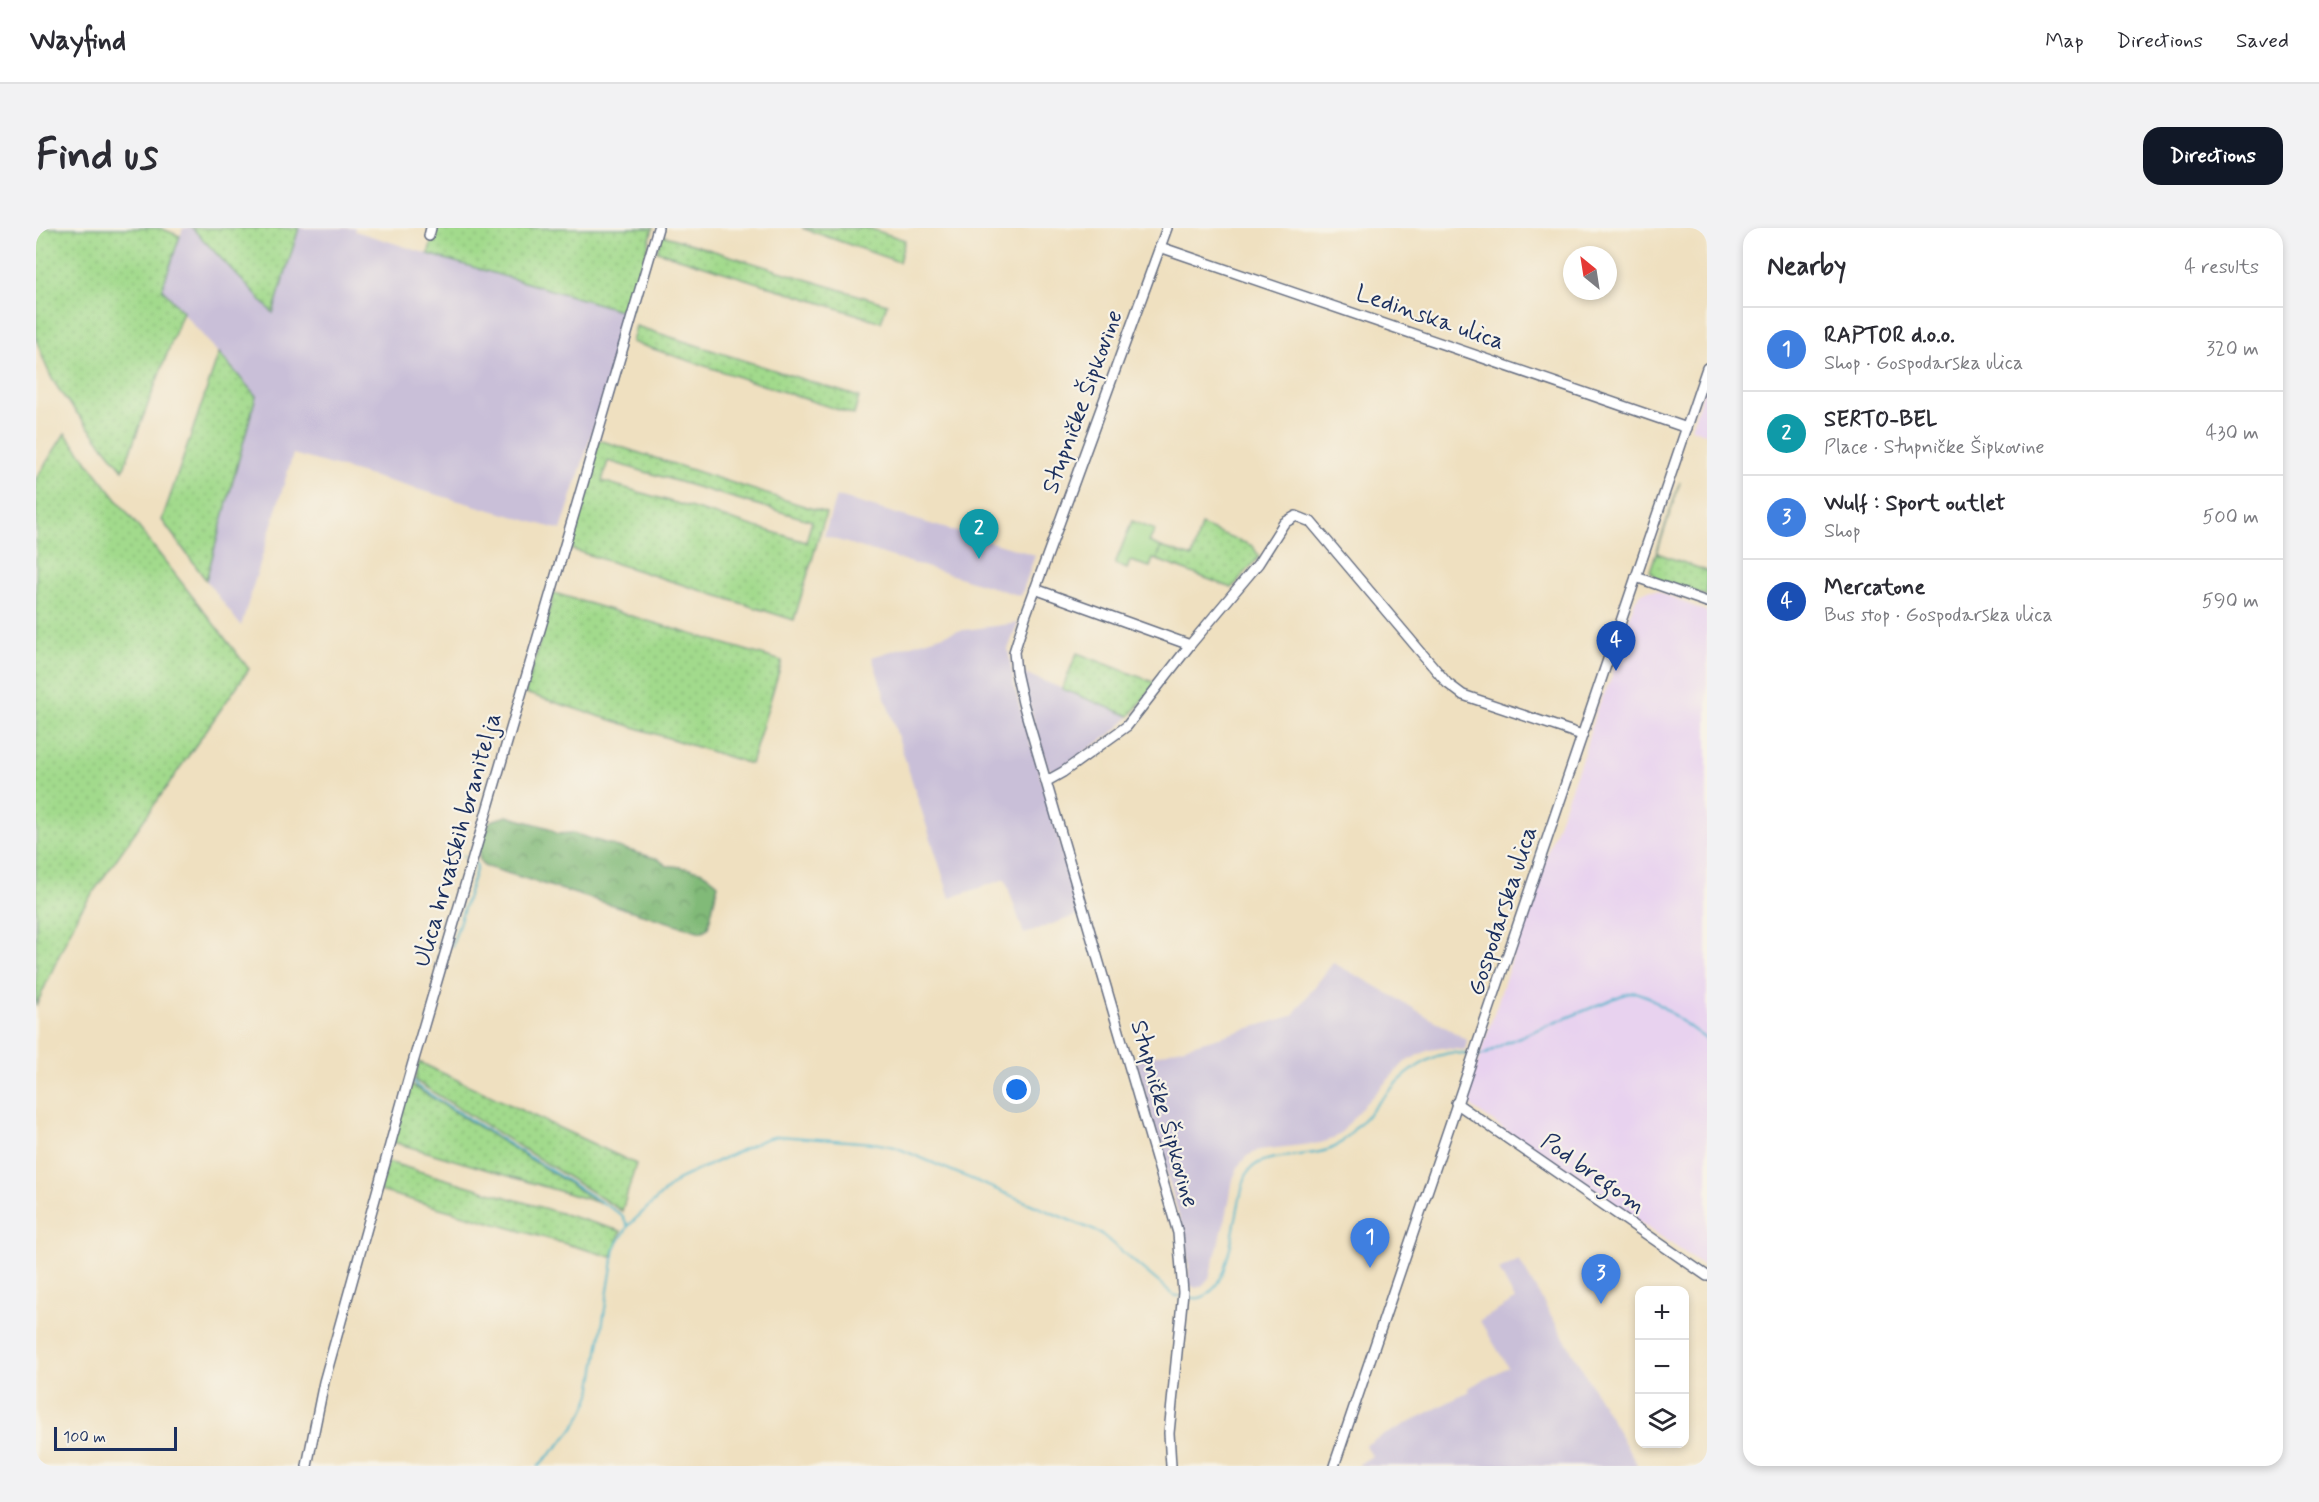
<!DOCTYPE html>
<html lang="en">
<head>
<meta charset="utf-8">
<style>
	:root { --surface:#fff; --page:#f2f2f3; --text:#2b2b33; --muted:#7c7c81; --line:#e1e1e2; --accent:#111827 }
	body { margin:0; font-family:Mynerve,sans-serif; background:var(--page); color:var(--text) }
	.controls { position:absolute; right:18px; bottom:18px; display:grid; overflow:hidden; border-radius:12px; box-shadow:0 3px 9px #0003 }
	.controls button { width:54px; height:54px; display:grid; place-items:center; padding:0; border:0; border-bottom:2px solid var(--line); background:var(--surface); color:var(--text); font:30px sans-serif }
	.compass { position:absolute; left:1527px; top:18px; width:54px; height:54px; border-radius:50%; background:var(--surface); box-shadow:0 3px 9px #0003; rotate:330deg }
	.scale { position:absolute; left:18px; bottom:15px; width:123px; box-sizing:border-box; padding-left:6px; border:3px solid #1b2f5e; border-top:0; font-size:16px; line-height:21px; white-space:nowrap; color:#1b2f5e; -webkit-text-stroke:4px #f7f3e8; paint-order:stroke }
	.you { position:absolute; left:981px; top:862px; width:21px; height:21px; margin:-15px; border:4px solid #fff; border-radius:50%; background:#1a73e8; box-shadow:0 0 0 9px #1a73e833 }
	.badge { display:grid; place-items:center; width:39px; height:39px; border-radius:50%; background:var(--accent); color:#fff; font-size:20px; font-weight:700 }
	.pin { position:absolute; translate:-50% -50px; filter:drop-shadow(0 2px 3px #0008) }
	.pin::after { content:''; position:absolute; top:32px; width:21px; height:18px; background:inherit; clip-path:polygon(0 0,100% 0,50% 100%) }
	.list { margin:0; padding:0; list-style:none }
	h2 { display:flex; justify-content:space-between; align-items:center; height:78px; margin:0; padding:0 24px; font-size:26px }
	h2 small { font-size:20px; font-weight:400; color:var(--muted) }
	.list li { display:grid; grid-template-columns:39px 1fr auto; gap:18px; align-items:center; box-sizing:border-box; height:84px; padding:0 24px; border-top:2px solid var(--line) }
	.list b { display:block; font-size:22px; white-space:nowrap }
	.list p { margin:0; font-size:20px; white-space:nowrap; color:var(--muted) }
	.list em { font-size:20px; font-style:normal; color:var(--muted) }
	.icon { flex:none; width:33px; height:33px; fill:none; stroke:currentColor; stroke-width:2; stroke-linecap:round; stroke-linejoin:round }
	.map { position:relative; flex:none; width:1671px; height:1238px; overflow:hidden; border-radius:18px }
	header { display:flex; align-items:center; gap:36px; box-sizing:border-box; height:84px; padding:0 30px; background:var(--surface); border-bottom:2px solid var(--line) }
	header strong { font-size:28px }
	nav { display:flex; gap:33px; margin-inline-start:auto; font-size:21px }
	.intro { display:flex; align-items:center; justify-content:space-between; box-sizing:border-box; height:144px; padding:0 36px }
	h1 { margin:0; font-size:42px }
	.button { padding:15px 27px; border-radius:18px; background:var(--accent); color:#fff; font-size:21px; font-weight:700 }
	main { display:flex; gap:36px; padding:0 36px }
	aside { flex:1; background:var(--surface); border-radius:18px; box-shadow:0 3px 9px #0003 }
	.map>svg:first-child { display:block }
	.built { fill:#e8d2ef }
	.industrial { fill:#c9bfd8 }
	.grass { fill:url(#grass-dots); stroke:#5e8475; stroke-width:1.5; fill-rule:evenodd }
	.forest { fill:url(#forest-crowns); stroke:#4e746b; stroke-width:1.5 }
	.garden { fill:#a2da8c; stroke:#5e8475; stroke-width:1.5 }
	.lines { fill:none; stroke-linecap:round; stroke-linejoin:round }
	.stream { stroke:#4ab3c9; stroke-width:2 }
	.street-casing { stroke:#656d80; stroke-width:12 }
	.street { stroke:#fff; stroke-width:9 }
	.labels { text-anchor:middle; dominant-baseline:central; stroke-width:4.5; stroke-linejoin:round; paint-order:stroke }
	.street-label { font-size:24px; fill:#1b2f5e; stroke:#f7f3e8 }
</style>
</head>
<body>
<header>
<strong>Wayfind</strong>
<nav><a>Map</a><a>Directions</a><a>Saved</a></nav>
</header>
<div class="intro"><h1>Find us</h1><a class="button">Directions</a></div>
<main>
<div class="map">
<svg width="1671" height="1238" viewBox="0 0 1671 1238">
	<defs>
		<pattern id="grass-dots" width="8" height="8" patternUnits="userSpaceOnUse" patternTransform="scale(1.5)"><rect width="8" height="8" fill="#a2da8c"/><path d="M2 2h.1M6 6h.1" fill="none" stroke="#8bbb7b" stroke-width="1.8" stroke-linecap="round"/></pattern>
		<pattern id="forest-crowns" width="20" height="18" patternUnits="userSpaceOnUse" patternTransform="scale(1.5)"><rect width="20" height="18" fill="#81ba78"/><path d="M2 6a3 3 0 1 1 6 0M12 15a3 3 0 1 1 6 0" fill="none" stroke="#699866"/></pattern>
	</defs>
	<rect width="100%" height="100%" fill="#f7f3e8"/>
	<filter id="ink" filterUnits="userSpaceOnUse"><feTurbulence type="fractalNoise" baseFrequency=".0167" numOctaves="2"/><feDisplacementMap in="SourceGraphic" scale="12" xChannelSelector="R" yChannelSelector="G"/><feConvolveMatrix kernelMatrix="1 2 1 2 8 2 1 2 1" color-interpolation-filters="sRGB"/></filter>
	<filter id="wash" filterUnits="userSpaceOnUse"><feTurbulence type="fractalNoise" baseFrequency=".008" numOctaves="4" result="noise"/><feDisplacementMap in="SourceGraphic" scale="24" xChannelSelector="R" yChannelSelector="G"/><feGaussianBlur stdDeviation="1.35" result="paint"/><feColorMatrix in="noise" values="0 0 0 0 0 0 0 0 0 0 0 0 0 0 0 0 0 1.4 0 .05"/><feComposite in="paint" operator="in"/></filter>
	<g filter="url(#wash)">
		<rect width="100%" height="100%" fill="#efe0c0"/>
		<g class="built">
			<polygon points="1671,153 1671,206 1655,200"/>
			<polygon points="1613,362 1621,363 1671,384 1671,1040 1437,880 1431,867 1509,631 1548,525 1560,483 1575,451 1584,415 1599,372 1604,366"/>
		</g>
		<g class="industrial">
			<polygon points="147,0 156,0 237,85 263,0 319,0 319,3 392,26 594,85 525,302 257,226 205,398 170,352 220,168 126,61"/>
			<polygon points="800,268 999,327 985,368 788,308"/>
			<polygon points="982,395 972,421 979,462 1045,686 988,706 969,651 914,670 836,429 921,403"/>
			<polygon points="983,443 1094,488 1079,503 1022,542 1015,542 1011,538"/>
			<polygon points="1297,735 1333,754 1431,812 1429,822 1406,820 1393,822 1369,834 1328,877 1305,905 1297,911 1284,915 1223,922 1211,928 1203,937 1197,951 1191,985 1173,1050 1166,1058 1160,1060 1152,1057 1153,1036 1150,1014 1100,833 1256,788"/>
			<polygon points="1483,1032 1602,1238 1324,1238 1323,1236 1336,1228 1329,1217 1434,1163 1432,1160 1472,1139 1444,1093 1479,1072 1463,1042"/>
		</g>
		<g class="grass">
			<polygon points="0,0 124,0 144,8 126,61 147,84 87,242 28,169 16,151 8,133 0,110"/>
			<polygon points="156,0 263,0 237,85"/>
			<polygon points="400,0 617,0 594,85 392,26"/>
			<polygon points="766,0 832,0 869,12 863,34"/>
			<polygon points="626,7 851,76 845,94 621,23"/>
			<polygon points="600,98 823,169 818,187 596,114"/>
			<polygon points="183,125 220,168 170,352 126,292"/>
			<polygon points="29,205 213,441 42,686 0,778 0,251"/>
			<path d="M563 212 790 285 758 392 531 320ZM572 233 776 293 770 314 566 253Z"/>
			<polygon points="1644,254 1621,325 1671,343 1671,368 1623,352 1614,343"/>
			<polygon points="1165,297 1217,318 1223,329 1196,360 1121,332 1125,319 1156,329"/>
			<polygon points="518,365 746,433 715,536 489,465"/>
			<polygon points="1041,425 1120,455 1094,488 1026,461"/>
			<polygon points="383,834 600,936 586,983 381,854 379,851"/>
			<polygon points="374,856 564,975 357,914"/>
			<polygon points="352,934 585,1003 576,1029 344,963"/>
		</g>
		<path class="forest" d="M471 588 513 600 521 606 536 605 612 628 622 631 631 638C636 637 662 642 666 644 670 646 680 654 682 656L672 700 665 704 448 638C436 627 449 606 454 593Z"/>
		<polygon class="garden" points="1096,293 1119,302 1113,314 1125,319 1121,332 1117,331 1114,339 1094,333 1091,341 1079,336"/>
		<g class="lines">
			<g class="stream">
				<polyline points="427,627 430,630"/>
				<polyline points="416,718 441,639 439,635"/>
				<polyline points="1442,827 1448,827 1469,815 1589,766 1599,764 1613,769 1671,812"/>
				<polyline points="376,852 381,858 586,987 592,998"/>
				<path d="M1150 1069C1153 1069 1159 1071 1163 1070 1198 1063 1198 971 1211 946 1223 922 1274 932 1299 919 1307 915 1315 904 1322 897 1348 870 1374 832 1413 825 1420 824 1429 827 1436 827"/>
				<path d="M502 1238C526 1215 544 1198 555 1166L579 1020 592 998 641 952 729 911 742 908 838 915 859 919 1064 1005 1139 1068H1144"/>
			</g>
		</g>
	</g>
	<g filter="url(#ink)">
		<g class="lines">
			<g class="street-casing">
				<g id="street">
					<polyline points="1131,0 990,386 978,424 980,444 987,475 1142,1005 1147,1064 1133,1205 1135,1238"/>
					<polyline points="393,8 395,0"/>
					<polyline points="1124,19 1651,200"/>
					<polyline points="1600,349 1671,374"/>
					<polyline points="999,361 1154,417 1091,498 1027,544 1011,553"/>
					<polyline points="1154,417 1222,336 1248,295 1260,288 1275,294 1411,455 1427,467 1546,507"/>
					<polyline points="1420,875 1671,1048"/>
					<polyline points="271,1238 288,1154 376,838 622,0"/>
					<polyline points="1298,1238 1671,140"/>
				</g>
			</g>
			<use href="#street" class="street"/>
		</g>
	</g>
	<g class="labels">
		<g class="street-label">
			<text transform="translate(1394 90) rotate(19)">Ledinska ulica</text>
			<text transform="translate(1047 174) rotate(-70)">Stupničke Šipkovine</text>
			<text transform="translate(422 612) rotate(-74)">Ulica hrvatskih branitelja</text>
			<text transform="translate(1467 683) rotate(-72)">Gospodarska ulica</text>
			<text transform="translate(1128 886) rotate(74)">Stupničke Šipkovine</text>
			<text transform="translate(1557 946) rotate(35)">Pod bregom</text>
		</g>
	</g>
</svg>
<div class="controls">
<button>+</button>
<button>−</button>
<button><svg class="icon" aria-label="layers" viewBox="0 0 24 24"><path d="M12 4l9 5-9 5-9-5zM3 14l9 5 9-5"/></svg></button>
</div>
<svg class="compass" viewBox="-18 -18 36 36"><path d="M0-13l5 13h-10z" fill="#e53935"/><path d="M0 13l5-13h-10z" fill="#7c7c81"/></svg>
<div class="scale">100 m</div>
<div class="you"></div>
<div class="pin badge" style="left:1334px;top:1040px;background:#3f7fe0">1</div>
<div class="pin badge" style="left:943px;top:331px;background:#0f9aa8">2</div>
<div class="pin badge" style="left:1565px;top:1076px;background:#3f7fe0">3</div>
<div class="pin badge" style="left:1580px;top:443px;background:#1a4fb4">4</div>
</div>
<aside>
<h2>Nearby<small>4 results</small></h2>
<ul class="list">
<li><span class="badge" style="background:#3f7fe0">1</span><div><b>RAPTOR d.o.o.</b><p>Shop · Gospodarska ulica</p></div><em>320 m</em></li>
<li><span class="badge" style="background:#0f9aa8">2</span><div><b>SERTO-BEL</b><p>Place · Stupničke Šipkovine</p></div><em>430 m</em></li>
<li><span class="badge" style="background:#3f7fe0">3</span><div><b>Wulf : Sport outlet</b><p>Shop</p></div><em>500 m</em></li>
<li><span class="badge" style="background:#1a4fb4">4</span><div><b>Mercatone</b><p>Bus stop · Gospodarska ulica</p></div><em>590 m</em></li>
</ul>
</aside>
</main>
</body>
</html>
